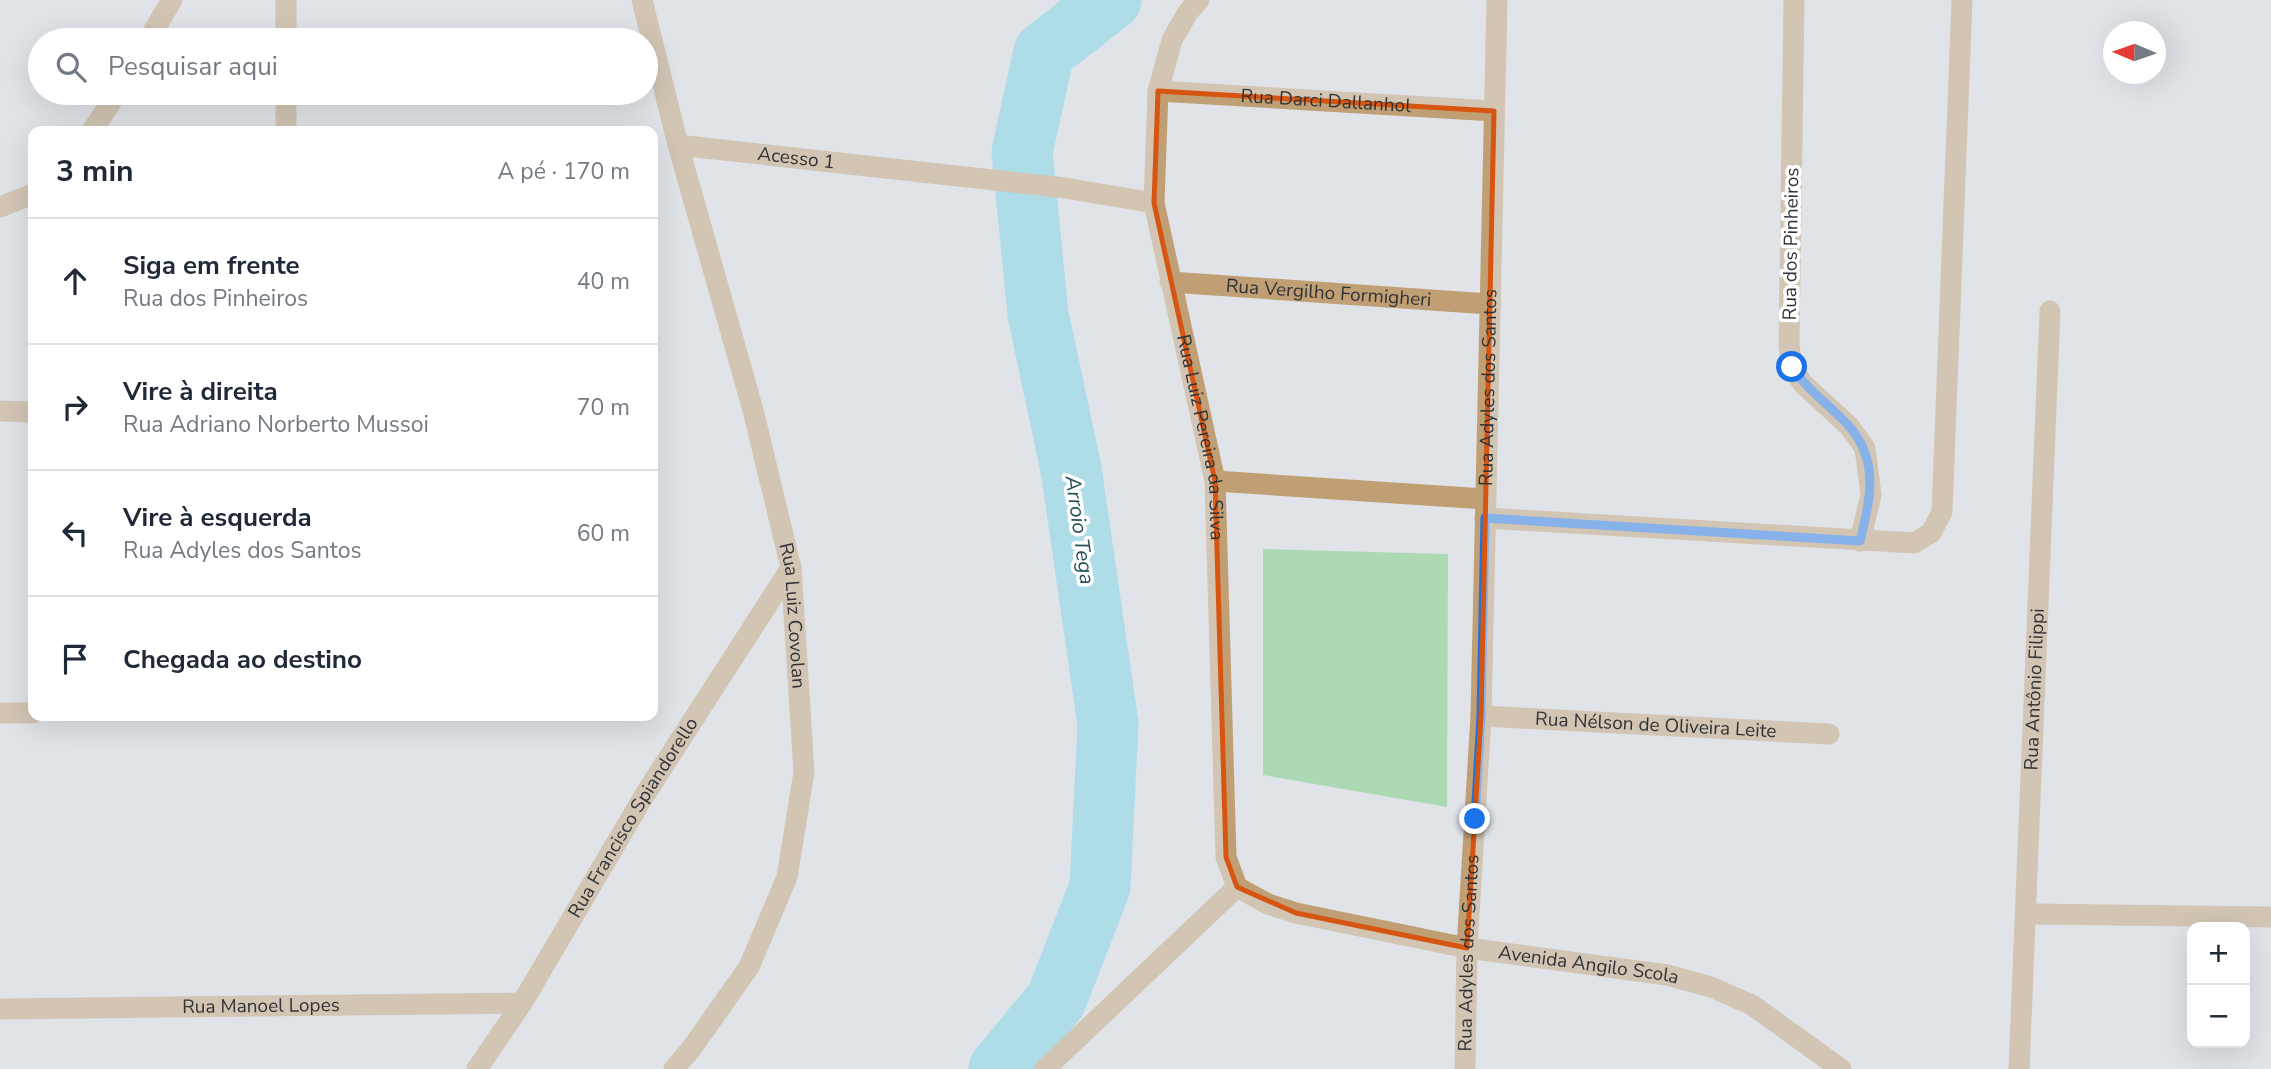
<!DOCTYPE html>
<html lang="pt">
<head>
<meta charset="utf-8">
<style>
	:root { --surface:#fff; --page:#f2f2f3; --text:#1f2937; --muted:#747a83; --line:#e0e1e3 }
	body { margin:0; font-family:"Nunito Sans",sans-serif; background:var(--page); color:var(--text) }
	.controls { position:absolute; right:21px; bottom:21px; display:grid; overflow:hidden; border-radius:14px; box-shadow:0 7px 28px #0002 }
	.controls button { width:63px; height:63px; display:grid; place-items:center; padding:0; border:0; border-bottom:2px solid var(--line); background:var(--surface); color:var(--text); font:35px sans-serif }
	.compass { position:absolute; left:2103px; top:21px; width:63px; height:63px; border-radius:50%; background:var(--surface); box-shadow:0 7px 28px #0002; rotate:272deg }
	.stop { position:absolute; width:21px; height:21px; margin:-16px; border:5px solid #1a73e8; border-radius:50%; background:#fff }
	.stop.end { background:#1a73e8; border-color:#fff; box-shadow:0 2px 7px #0008 }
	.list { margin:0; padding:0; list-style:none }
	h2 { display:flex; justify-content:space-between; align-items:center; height:91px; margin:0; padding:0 28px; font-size:30px }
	h2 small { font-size:23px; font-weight:400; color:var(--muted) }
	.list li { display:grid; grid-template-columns:46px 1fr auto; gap:21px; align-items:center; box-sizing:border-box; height:126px; padding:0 28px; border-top:2px solid var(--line) }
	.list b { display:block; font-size:26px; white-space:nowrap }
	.list p { margin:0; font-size:23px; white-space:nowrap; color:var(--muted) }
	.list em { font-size:23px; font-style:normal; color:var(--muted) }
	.icon { flex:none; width:38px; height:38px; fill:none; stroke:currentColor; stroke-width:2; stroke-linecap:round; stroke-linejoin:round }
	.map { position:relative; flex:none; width:2271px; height:1069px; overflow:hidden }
	.search { position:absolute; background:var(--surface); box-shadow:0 7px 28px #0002; left:28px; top:28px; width:630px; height:77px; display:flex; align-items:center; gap:18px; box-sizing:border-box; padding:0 24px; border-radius:38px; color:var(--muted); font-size:26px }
	.panel { position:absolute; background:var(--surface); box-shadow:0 7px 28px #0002; left:28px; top:126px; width:630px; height:595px; border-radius:14px }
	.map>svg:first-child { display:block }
	.park { fill:#acd9b4 }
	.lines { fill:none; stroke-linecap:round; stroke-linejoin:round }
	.river { stroke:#72d5e5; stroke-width:61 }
	.street { stroke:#c09f74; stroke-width:21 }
	.route { stroke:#1a73e8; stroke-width:9 }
	.marked { fill:none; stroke:#d65510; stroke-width:5; stroke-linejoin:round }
	.labels { text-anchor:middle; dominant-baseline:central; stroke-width:7; stroke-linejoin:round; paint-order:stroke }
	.street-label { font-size:19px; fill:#323336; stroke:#fff }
	.water-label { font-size:21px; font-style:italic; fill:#255158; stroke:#fff }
</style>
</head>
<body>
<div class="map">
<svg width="2271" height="1069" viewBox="0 0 2271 1069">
	<rect width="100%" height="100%" fill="#e0e4e9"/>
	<polygon class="park" points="1263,549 1448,554 1447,807 1263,775"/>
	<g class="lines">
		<polyline class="river" points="999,1069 1056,1000 1100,887 1108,724 1071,469 1038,314 1022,152 1044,52 1111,0"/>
		<g class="street">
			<path id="s1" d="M642 0 678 145 753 410 791 568 804 772 787 877 749 967 691 1049 674 1069"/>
			<path id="s2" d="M1199 0 1188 12 1172 40 1158 91 1154 203 1215 481 1226 857 1237 887"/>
			<polyline points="1794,0 1789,345 1792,367 1803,384 1849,426 1865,448 1871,495 1860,541"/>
			<polyline points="148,40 172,0"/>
			<polyline points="286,40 286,0"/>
			<path id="s3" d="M1158 91 1494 111"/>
			<polyline points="92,131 117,93"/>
			<polyline points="286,131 286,93"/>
			<path id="s4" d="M678 145 1065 188 1154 203"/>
			<polyline points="0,207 33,194"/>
			<path id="s5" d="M1170 282 1489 304"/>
			<polyline points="0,411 33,412"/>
			<polyline points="1215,481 1485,499"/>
			<polyline points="1485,518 1914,543 1931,533 1942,512 1962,0"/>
			<polyline points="0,713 33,713"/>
			<path id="s6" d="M1481 716 1829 734"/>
			<path id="s7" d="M1237 887 1268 904 1296 913 1467 948 1667 975 1711 987 1752 1005 1841 1069"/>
			<polyline points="2026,914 2271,917"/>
			<path id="s8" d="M0 1009 522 1003"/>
			<path id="s9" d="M477 1069 522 1003 644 796 791 568"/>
			<polyline points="1045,1069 1237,887"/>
			<path id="s10" d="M1465 1069 1467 948 1481 716 1497 0"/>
			<path id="s11" d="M2019 1069 2050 311"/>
		</g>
	</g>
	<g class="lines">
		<path class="route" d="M1475 819 1481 716 1485 518 1860 541C1870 500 1880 462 1849 426 1830 405 1808 391 1792 367"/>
	</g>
	<path d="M0 0H2271V1069H0ZM1158 91 1494 111 1481 716 1467 948 1296 913 1237 887 1226 857 1215 481 1154 203Z" fill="#e0e4e9" fill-opacity=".55" fill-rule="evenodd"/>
	<path class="marked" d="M1158 91 1494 111 1481 716 1467 948 1296 913 1237 887 1226 857 1215 481 1154 203Z"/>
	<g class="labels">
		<g class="street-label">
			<text stroke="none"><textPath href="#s3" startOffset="168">Rua Darci Dallanhol</textPath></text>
			<text stroke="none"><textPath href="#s4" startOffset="119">Acesso 1</textPath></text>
			<text transform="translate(1791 244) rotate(-89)">Rua dos Pinheiros</text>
			<text stroke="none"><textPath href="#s5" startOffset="159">Rua Vergilho Formigheri</textPath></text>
			<text stroke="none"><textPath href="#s10" startOffset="682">Rua Adyles dos Santos</textPath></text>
			<text stroke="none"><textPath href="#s2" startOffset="453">Rua Luiz Pereira da Silva</textPath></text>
			<text stroke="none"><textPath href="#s1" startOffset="635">Rua Luiz Covolan</textPath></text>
			<text stroke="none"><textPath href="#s11" startOffset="380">Rua Antônio Filippi</textPath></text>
			<text stroke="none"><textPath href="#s6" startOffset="175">Rua Nélson de Oliveira Leite</textPath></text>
			<text stroke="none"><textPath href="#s9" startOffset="296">Rua Francisco Spiandorello</textPath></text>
			<text stroke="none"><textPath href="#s10" startOffset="116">Rua Adyles dos Santos</textPath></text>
			<text stroke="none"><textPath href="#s7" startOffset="362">Avenida Angilo Scola</textPath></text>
			<text stroke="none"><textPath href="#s8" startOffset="261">Rua Manoel Lopes</textPath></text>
		</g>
		<g class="water-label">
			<text transform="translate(1080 530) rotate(82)">Arroio Tega</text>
		</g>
	</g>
</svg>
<div class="controls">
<button>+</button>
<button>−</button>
</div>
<svg class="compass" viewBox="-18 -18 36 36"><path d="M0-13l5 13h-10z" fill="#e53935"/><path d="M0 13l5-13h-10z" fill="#747a83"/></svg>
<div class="stop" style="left:1792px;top:367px"></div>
<div class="stop end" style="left:1475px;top:819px"></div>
<div class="search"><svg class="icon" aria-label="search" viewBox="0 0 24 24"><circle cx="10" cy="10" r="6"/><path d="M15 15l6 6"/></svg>Pesquisar aqui</div>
<section class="panel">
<h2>3 min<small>A pé · 170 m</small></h2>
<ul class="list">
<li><svg class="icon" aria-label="ahead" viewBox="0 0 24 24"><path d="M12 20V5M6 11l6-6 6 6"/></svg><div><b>Siga em frente</b><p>Rua dos Pinheiros</p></div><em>40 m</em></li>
<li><svg class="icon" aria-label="right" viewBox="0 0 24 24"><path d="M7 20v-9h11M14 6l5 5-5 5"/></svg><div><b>Vire à direita</b><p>Rua Adriano Norberto Mussoi</p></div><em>70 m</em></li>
<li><svg class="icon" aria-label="left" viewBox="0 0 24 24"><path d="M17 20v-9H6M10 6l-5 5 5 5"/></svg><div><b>Vire à esquerda</b><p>Rua Adyles dos Santos</p></div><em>60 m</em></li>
<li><svg class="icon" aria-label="arrive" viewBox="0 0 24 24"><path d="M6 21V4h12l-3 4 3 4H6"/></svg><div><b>Chegada ao destino</b></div></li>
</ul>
</section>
</div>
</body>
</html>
